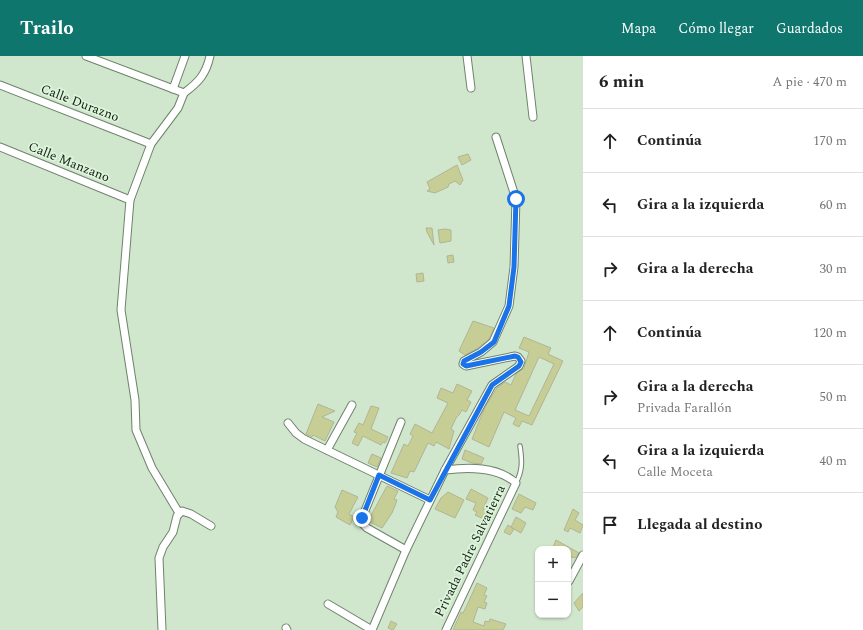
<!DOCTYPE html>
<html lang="es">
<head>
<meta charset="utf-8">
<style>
	:root { --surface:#fff; --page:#f6f6f6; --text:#222; --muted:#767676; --line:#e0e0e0; --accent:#0f766e }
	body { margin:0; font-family:Spectral,serif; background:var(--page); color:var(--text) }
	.controls { position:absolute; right:12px; bottom:12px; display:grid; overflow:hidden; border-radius:8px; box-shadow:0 1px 3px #0004 }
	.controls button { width:36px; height:36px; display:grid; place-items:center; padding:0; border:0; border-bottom:1px solid var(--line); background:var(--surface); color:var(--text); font:20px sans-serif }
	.stop { position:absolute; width:12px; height:12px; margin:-9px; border:3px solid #1a73e8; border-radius:50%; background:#fff }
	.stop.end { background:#1a73e8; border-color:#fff; box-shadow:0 1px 4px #0008 }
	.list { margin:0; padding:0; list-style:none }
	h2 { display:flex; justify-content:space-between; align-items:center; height:52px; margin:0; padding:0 16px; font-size:17px }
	h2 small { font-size:13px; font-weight:400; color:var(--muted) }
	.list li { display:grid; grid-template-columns:26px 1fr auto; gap:12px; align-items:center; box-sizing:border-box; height:64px; padding:0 16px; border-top:1px solid var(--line) }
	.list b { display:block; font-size:15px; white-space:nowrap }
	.list p { margin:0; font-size:13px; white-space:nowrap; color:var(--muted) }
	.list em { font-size:13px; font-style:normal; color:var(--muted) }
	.icon { flex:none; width:22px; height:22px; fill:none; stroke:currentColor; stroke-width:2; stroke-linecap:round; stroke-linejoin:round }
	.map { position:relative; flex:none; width:583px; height:574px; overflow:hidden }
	header { display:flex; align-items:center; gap:24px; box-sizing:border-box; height:56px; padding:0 20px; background:var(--accent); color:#fff }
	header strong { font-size:19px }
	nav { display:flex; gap:22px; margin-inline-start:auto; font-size:14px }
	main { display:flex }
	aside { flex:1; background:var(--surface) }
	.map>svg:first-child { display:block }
	.building { fill:#c7ce95; stroke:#b0b595; fill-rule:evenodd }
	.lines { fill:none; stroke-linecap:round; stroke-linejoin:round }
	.lane-casing { stroke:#6e836b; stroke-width:5.5 }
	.street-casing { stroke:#6e836b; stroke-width:9 }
	.lane { stroke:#fff; stroke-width:3.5 }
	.street { stroke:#fff; stroke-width:7 }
	.route { stroke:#1a73e8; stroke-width:5 }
	.labels { text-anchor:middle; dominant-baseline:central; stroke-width:3.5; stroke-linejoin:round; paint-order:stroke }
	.street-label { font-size:13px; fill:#141c13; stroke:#ddf5da }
</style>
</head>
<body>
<header>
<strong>Trailo</strong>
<nav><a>Mapa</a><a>Cómo llegar</a><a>Guardados</a></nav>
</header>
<main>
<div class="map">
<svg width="583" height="574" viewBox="0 0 583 574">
	<rect width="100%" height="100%" fill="#d0e7cd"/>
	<g class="building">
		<polygon points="468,98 471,104 462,109 458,101"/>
		<polygon points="457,109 463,124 460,129 455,125 449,128 448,131 435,137 427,135 430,133 427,126"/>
		<polygon points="426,172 432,172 434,189 427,176"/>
		<polygon points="445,173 451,174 451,185 440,187 438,174"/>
		<polygon points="453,199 454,206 448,207 447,200"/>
		<polygon points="423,217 424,225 417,226 416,218"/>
		<polygon points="473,265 494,272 489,283 478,292 465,299 459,295"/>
		<path d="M524 281 551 292 548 298 563 305 532 369 522 365 519 371 513 368 516 362 504 356 489 391 472 383 485 351 497 332 505 326 511 329 516 318 524 312 529 296 519 292ZM539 301 554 308 529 360 515 354Z"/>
		<polygon points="457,328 472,335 467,344 471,346 466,356 462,354 459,359 456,362 451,373 454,375 449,393 436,386 434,390 428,387 414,416 410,415 407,422 391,417 404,388 408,390 413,380 410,378 415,368 432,377 448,347 437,342 441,332 453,337"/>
		<polygon points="318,348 335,355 322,361 334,366 325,385 313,379 312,381 306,378"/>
		<polygon points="371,350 379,352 371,373 388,381 385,387 383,386 381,389 363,380 358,390 352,387 357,377 354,376 359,367 363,369"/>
		<polygon points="465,394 484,402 481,408 472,407 462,403"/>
		<polygon points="372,398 381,402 377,411 368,407"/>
		<polygon points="387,430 398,435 394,443 397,444 396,447 392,457 382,472 368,465"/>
		<polygon points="471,433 488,442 483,453 491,457 488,465 475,459 477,456 473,454 476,447 466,443"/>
		<polygon points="342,434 358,441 349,458 354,461 350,469 336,461 338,456 335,451"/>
		<polygon points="448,436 464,444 455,462 435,453 441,442"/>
		<polygon points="519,438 536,447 533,454 525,451 521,457 512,453"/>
		<polygon points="573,453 579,457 575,464 583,469 580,477 570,472 568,476 564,474"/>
		<polygon points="516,461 526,467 521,477 514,473 510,479 504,476 508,469 514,473 511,471"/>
		<polygon points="556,484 579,497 575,502 568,500 568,493 553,491"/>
		<polygon points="477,527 487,532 484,539 487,540 484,546 487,547 485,553 478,551 473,566 484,570 485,565 489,566 490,563 506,568 503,574 453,574 461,556 463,557 468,547"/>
		<polygon points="583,537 583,551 579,555 574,547"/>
		<polygon points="391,565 397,568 393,574 388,572"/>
	</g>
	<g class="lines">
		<g class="lane-casing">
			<path id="lane" d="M516 427C523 414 522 404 520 390"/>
		</g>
		<g class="street-casing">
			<g id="street">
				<path d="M86 0 184 37C199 26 206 18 210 0"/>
				<polyline points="467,0 471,32"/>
				<polyline points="526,0 533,61"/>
				<polyline points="0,29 151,88"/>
				<polyline points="173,33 185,0"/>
				<polyline points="0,91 130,144"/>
				<polyline points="401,366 362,462 363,468 367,472 406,494"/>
				<polyline points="288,367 296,377 304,383 430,444"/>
				<polyline points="327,394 352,349"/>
				<path d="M445 414C468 411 497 410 516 427L446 574"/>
				<polyline points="179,457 152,412 136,374 135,344 121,254 130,144 151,88 178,52 184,37"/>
				<polyline points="569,525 583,499"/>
				<polyline points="328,548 372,574"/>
				<polyline points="286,572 287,574"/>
				<polyline points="162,574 159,502 163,491 173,476 177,460 182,455 191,458 211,470"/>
				<polyline points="372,574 406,494 445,414 492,329 519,310 521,305 518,301 515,300 466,310 463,308 464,305 481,296 493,286 509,250 514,211 516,143 496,81"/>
			</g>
		</g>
		<use href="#lane" class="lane"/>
		<use href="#street" class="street"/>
	</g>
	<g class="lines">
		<polyline class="route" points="362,462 379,419 430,444 492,329 519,310 521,306 518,301 515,300 466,310 463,308 464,305 481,296 494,286 509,250 514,211 516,143"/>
	</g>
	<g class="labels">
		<g class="street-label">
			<text transform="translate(80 47) rotate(21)">Calle Durazno</text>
			<text transform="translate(69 106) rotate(22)">Calle Manzano</text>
			<text transform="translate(470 495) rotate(-64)">Privada Padre Salvatierra</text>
		</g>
	</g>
</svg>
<div class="controls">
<button>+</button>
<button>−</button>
</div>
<div class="stop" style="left:516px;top:143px"></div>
<div class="stop end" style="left:362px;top:462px"></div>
</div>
<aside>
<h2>6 min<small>A pie · 470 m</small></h2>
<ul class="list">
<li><svg class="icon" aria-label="ahead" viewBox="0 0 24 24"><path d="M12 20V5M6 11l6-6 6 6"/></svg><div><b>Continúa</b></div><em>170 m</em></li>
<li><svg class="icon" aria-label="left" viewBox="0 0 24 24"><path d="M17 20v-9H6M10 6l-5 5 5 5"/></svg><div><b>Gira a la izquierda</b></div><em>60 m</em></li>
<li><svg class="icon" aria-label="right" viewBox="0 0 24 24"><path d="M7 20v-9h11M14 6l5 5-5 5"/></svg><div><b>Gira a la derecha</b></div><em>30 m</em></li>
<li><svg class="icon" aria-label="ahead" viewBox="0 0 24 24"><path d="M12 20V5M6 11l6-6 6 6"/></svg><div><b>Continúa</b></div><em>120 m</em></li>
<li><svg class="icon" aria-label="right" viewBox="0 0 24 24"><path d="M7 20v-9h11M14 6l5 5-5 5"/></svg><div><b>Gira a la derecha</b><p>Privada Farallón</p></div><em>50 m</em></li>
<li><svg class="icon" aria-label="left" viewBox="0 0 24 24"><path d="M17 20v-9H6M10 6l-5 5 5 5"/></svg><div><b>Gira a la izquierda</b><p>Calle Moceta</p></div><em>40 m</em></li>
<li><svg class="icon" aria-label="arrive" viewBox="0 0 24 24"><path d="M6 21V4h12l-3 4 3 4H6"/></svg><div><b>Llegada al destino</b></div></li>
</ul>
</aside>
</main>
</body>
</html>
